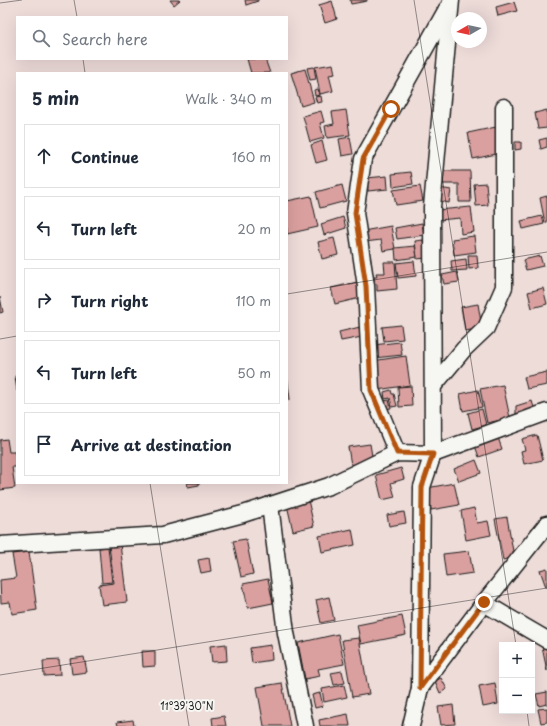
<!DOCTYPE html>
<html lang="en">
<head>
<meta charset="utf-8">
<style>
	:root { --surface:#fff; --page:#f2f2f3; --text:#1f2937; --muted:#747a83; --line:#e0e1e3 }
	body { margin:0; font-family:"Playpen Sans",sans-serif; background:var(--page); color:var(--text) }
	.controls { position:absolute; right:12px; bottom:12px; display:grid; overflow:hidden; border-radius:0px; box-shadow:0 4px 16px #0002 }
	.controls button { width:36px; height:36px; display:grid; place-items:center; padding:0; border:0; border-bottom:1px solid var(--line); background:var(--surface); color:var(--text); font:20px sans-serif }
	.compass { position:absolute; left:451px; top:12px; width:36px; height:36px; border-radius:50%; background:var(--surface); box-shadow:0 4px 16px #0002; rotate:261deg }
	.stop { position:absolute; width:12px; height:12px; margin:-9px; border:3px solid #b45309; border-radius:50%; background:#fff }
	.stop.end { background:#b45309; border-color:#fff; box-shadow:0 1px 4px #0008 }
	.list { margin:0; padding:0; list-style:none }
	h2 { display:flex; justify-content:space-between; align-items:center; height:52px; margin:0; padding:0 16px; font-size:17px }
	h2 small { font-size:13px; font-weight:400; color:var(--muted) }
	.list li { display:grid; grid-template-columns:26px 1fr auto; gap:12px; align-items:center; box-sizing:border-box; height:64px; margin:0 8px 8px; padding:0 8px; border:1px solid var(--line); border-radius:0px }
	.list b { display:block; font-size:15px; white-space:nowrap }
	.list em { font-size:13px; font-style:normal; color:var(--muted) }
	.icon { flex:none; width:22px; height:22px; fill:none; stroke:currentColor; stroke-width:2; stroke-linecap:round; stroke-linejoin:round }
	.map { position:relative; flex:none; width:547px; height:726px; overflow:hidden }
	.search { position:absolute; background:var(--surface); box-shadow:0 4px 16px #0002; left:16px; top:16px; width:272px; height:44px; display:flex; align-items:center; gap:10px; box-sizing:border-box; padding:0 14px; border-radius:0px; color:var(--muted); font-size:15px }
	.panel { position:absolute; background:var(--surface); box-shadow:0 4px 16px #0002; left:16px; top:72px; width:272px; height:412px; border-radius:0px }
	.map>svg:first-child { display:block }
	.building { fill:#daa09f; stroke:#1c1c1c }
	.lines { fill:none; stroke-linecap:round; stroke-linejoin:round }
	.minor-casing { stroke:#1c1c1c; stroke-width:19 }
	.minor { stroke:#f6f6f2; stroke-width:16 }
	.route { stroke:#b45309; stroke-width:5 }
	.ticks { fill:none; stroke:#1c1c1c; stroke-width:1; stroke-opacity:0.45 }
	.ticks-label { font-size:10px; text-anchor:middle; fill:#1c1c1c; stroke:#f6f6f2; stroke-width:4; stroke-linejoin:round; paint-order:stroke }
</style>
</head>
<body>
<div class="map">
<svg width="547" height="726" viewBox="0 0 547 726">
	<rect width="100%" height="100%" fill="#eedcd9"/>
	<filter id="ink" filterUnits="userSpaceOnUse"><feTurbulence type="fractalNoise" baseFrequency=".025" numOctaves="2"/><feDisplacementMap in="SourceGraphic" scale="8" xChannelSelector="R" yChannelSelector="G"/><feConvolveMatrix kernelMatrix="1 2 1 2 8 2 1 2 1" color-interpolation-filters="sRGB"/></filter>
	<g filter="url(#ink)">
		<g class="building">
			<polygon points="170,0 180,0 174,5"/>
			<polygon points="245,0 258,0 258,1 246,5"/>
			<polygon points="350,0 367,0 367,1 351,4"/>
			<polygon points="332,1 337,19 325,23 319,5"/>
			<polygon points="514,2 517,11 498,16 496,7"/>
			<polygon points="247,59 265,59 270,73 251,73"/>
			<polygon points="333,64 335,74 329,75 333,91 320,94 315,67"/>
			<polygon points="314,67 316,79 310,80 307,68"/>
			<polygon points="305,69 314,102 301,106 291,73"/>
			<polygon points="318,89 320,95 315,96 314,90"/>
			<polygon points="321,96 322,102 317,103 315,97"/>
			<polygon points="346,110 350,135 327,138 325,126 334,124 332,112"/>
			<polygon points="547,110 547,128 538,129 535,113"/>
			<polygon points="321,111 324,122 320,123 324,138 310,142 303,116"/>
			<polygon points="496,127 501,153 473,159 468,133"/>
			<polygon points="350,137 353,154 342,156 339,139"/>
			<polygon points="547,138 547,147 541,149 539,140"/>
			<polygon points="322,141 327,160 316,163 311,145"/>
			<polygon points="515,142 521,142 521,149 515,150"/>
			<polygon points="440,171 470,171 471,202 459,202 459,184 440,184"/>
			<polygon points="411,172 413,184 393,187 392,174"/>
			<polygon points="387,176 388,189 368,191 367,178"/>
			<polygon points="486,183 488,205 476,206 474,184"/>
			<polygon points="342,185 346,201 320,208 316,192"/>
			<polygon points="420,186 423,201 396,205 393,190"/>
			<polygon points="439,188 451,190 449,203 437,200"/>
			<polygon points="311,196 318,227 287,234 287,201"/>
			<polygon points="547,196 547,222 545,223 540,198"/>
			<polygon points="471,207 474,232 461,234 460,218 439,220 438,210"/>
			<polygon points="542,216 544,224 523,229 521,221"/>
			<polygon points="343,217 346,228 324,235 321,224"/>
			<polygon points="422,223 424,235 397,239 395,228"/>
			<polygon points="391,226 395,249 383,251 381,240 365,242 363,231"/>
			<polygon points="474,236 476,252 454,255 452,239"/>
			<polygon points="334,238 338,255 322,259 318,242"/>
			<polygon points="423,240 426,258 417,259 415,241"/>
			<polygon points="415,246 417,257 396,260 395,248"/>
			<polygon points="468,255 477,255 478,268 469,269"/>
			<polygon points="540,256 543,266 526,270 523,260"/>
			<polygon points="466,259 467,270 452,271 451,261"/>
			<polygon points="414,261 416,276 398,278 396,263"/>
			<polygon points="384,262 395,262 397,289 377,291 377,284 374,284 374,277 377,277 376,273 385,273"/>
			<polygon points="457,272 459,282 444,284 442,275"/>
			<polygon points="357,282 360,298 335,304 331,288"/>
			<polygon points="543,288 547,304 532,308 528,292"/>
			<polygon points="0,297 3,312 0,313"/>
			<polygon points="478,304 482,328 465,331 461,307"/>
			<polygon points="401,325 403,339 384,341 382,327"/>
			<polygon points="360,327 362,337 341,341 339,332"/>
			<polygon points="400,342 402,355 374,358 373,345"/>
			<polygon points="406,356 410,385 377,390 372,361"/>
			<polygon points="547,372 547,385 527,389 524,377"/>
			<polygon points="287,375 290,399 287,399"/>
			<polygon points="15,376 17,376 17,391"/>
			<polygon points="503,385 510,418 487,423 480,389"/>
			<polygon points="411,386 412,406 399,407 398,387"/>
			<polygon points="391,390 392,394 394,394 397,406 392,407 390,398 385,399 384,392"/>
			<polygon points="478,390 482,407 463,411 460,394"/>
			<polygon points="389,400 391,408 380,410 379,402"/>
			<polygon points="532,401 535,411 516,416 516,406"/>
			<polygon points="482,409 486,425 472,429 468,413"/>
			<polygon points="497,435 502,449 479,457 474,443"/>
			<polygon points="537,435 543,460 524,464 521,451 525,450 522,439"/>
			<polygon points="7,439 9,452 15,452 17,467 12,467 15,488 0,490 0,440"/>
			<polygon points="370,444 373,462 351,465 348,447"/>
			<polygon points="476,460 481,473 459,481 454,469"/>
			<polygon points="401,468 404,479 391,483 395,497 382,500 376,475"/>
			<polygon points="187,483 199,483 199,485 188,487"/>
			<polygon points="454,483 459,505 431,510 427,488"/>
			<polygon points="308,500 314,526 293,531 287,505"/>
			<polygon points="474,508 477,523 488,521 491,535 466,540 461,511"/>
			<polygon points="404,512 406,523 389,526 387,515"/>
			<polygon points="507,517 514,557 503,560 495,519"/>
			<polygon points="352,529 355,545 322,552 319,536"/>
			<polygon points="246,539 253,574 241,577 233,541"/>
			<polygon points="120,544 127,602 102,605 99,585 114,583 109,546"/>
			<polygon points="108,547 112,582 102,583 99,548"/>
			<polygon points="469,551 473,573 446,577 443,554"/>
			<polygon points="29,552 37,610 12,614 10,602 1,603 0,580 16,578 12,554"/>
			<polygon points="209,558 211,571 201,573 198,560"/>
			<polygon points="547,568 547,587 546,587 540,570"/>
			<polygon points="268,579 273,603 248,608 243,584"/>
			<polygon points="329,597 334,620 321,623 316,600"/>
			<polygon points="402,616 406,635 361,644 357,625"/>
			<polygon points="338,634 344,664 318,669 320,676 305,679 298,643"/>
			<polygon points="359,638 369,694 352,697 342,640"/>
			<polygon points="226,644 227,661 212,662 210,646"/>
			<polygon points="271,645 272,660 252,663 250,648"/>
			<polygon points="547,646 547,671 542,647"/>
			<polygon points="142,651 155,651 155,666 143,667"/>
			<polygon points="84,657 87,672 72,674 70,659"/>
			<polygon points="59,660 60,675 44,676 43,661"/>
			<polygon points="342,671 345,683 334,685 331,673"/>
			<polygon points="441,678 447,689 440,693 435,681"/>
			<polygon points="282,683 290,726 264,726 257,687"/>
			<polygon points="495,683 498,704 483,707 479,686"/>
			<polygon points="344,685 347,697 324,702 322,689"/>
			<polygon points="547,692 547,704 539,706 536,694"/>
			<polygon points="320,693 323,706 315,708 312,695"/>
			<polygon points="453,705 455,724 441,725 438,707"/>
			<polygon points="547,708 547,722 541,723 538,709"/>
			<polygon points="348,714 350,726 320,726 319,720"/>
			<polygon points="224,716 226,726 213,726 212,718"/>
			<polygon points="133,720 134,726 118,726 117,722"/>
		</g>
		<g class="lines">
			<g class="minor-casing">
				<g id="minor">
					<polyline points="434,385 464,349 486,328 504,287 504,107"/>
					<polyline points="397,453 371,390 366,286 355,213 363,159 447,9"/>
					<polyline points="270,505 286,633 305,726"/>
					<polyline points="0,545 163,535 243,514 329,486 397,453 433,454 547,412"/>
					<polyline points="484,603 547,640"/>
					<polyline points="420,688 484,603 547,524"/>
					<polyline points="411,726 420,688 422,487 433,454 432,207 451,0"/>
				</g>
			</g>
			<use href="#minor" class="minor"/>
		</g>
	</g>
	<g class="lines" filter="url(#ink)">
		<polyline class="route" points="391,109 363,159 355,213 366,286 371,390 397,453 433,454 422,487 420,688 484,602"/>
	</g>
	<path class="ticks" d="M74 0 77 17M414 0 516 645M0 3 22 0M83 59 85 73M287 294 547 252M0 339 17 336M150 483 189 726M0 675 547 588M527 711 529 726"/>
	<g class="ticks-label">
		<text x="187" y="710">11°39'30"N</text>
	</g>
</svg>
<div class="controls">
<button>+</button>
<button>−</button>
</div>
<svg class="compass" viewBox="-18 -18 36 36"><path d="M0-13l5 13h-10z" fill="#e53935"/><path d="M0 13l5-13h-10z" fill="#747a83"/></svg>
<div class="stop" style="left:391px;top:109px"></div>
<div class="stop end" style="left:484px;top:602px"></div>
<div class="search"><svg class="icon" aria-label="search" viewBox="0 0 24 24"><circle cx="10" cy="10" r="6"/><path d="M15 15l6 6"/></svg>Search here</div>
<section class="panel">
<h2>5 min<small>Walk · 340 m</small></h2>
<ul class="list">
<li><svg class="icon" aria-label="ahead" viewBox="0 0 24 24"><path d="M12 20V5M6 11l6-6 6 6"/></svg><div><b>Continue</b></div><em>160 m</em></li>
<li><svg class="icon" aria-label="left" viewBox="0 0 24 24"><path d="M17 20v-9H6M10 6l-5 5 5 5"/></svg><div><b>Turn left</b></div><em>20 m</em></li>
<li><svg class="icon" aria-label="right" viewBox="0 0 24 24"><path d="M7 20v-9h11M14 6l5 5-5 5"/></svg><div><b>Turn right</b></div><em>110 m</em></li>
<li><svg class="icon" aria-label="left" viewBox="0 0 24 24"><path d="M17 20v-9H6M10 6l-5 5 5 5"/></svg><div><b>Turn left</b></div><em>50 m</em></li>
<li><svg class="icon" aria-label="arrive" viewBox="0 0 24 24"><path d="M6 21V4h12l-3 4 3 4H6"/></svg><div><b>Arrive at destination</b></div></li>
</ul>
</section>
</div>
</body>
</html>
